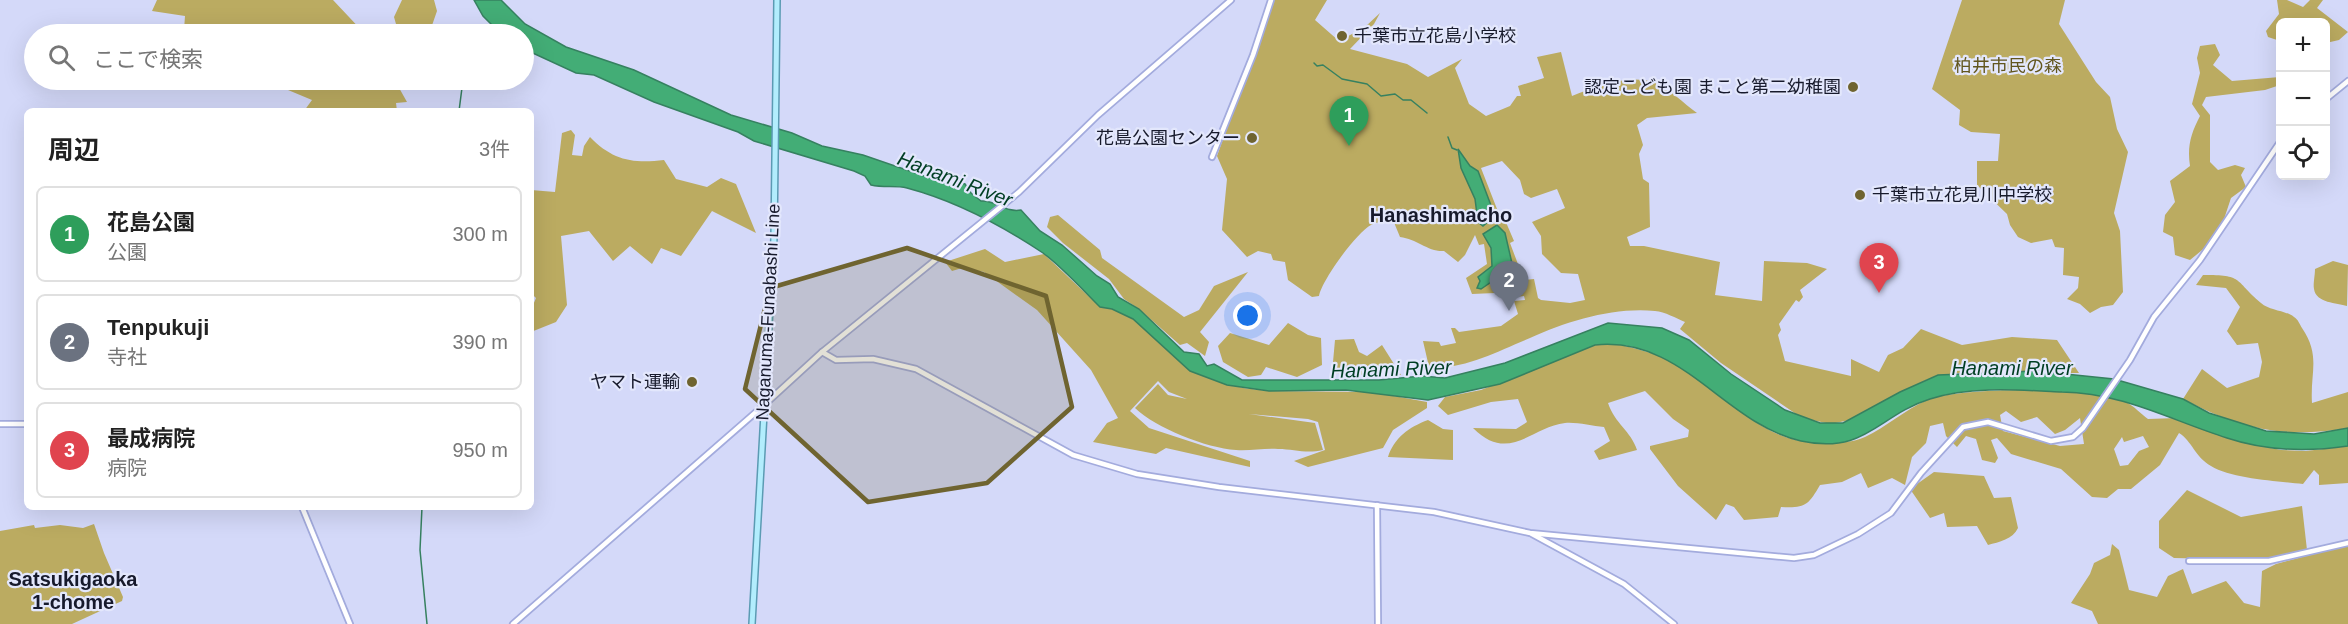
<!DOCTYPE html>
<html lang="ja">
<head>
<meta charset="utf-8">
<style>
	:root { --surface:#fff; --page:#f2f2f2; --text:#222; --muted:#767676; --line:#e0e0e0; --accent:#6f6430 }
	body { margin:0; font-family:Helvetica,"Noto Sans JP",sans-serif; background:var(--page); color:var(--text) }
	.controls { position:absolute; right:18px; top:18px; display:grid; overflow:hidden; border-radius:9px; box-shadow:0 6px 24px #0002 }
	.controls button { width:54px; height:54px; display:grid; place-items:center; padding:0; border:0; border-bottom:2px solid var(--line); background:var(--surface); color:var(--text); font:30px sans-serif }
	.you { position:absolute; left:1248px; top:316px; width:21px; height:21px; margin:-15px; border:4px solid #fff; border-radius:50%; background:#1a73e8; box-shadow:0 0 0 9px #1a73e833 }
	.badge { display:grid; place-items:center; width:39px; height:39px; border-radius:50%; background:var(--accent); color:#fff; font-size:20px; font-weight:700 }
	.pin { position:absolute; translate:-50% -50px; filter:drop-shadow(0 2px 3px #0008) }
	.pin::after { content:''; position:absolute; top:32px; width:21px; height:18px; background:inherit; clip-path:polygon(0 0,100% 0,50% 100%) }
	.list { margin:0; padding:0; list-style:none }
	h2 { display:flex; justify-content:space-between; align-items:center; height:78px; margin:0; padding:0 24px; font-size:26px }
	h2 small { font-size:20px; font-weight:400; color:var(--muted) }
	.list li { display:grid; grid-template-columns:39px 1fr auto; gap:18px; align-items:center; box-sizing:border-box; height:96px; margin:0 12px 12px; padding:0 12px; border:2px solid var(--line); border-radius:9px }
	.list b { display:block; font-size:22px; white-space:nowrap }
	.list p { margin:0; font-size:20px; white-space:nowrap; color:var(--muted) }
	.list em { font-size:20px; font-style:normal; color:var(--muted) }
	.icon { flex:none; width:33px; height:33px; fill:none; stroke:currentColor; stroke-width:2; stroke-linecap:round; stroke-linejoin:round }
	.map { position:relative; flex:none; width:2348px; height:624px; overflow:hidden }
	.search { position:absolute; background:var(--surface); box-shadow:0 6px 24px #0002; left:24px; top:24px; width:510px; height:66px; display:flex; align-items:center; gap:15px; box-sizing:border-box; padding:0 21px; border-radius:33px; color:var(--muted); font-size:22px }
	.panel { position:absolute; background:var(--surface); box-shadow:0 6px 24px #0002; left:24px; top:108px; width:510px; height:402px; border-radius:9px }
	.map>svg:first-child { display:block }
	.green { fill:#bbab61; fill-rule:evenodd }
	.water { fill:#43ad76; stroke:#368160; stroke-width:1.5 }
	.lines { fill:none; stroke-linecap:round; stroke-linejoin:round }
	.stream { stroke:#368160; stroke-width:1.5 }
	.tertiary-casing { stroke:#a3abdd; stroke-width:8 }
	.primary-casing { stroke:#5b9bb3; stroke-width:8 }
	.tertiary { stroke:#fff; stroke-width:4.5 }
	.primary { stroke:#b2edfd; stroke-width:5 }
	.marked { fill:#6f6430; fill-opacity:0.2; stroke:#6f6430; stroke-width:4.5; stroke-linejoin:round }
	.poi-dot { fill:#6f6430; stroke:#e3e7fc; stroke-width:2 }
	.labels { text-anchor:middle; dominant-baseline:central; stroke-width:4.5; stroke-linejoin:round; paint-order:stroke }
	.poi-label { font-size:18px; fill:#171a2c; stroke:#e3e7fc; text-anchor:end }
	.park-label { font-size:18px; fill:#62561e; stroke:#e3e7fc }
	.street-label { font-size:18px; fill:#171a2c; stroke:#e3e7fc }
	.water-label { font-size:20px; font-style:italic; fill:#003e23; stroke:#e3e7fc }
	.neighbourhood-label { font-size:20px; font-weight:bold; fill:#171a2c; stroke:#e3e7fc }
</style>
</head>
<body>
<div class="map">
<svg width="2348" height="624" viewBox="0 0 2348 624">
	<rect width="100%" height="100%" fill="#d4d9f9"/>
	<g class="green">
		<polygon points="157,0 333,0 365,34 219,34 184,30 185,16 152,11"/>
		<polygon points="402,0 434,0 437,11 429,34 392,34 398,31 394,17"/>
		<path d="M1273 0H1327L1315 20 1339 41 1365 27 1380 13 1374 24 1350 49 1407 64 1428 77 1462 59 1455 68 1469 104 1486 116 1510 106 1517 96H1521L1518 86 1544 78 1537 57 1561 52 1572 96C1595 87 1630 73 1655 83 1669 88 1684 104 1697 113L1647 118 1637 125 1643 145 1639 154 1643 179 1649 183 1650 227 1627 237 1630 246H1644L1720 262 1715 295 1762 301 1764 261 1807 263 1827 269 1800 290 1803 297 1799 302 1796 300 1779 324 1781 330 1778 335 1785 361 1851 376V359L1879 372 1888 355 1903 348 1921 329 1962 345 2012 337 2057 340 2079 373H1957L1926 380 1854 419 1831 424 1802 418 1721 363 1680 329 1685 322C1676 318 1665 312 1655 311 1613 307 1568 321 1530 338 1498 351 1464 370 1429 367L1423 341 1439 342 1441 346 1456 343 1451 328H1455L1459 332 1501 326 1518 314 1514 301 1525 300 1524 296 1510 298 1505 284 1494 285 1495 293 1472 294 1466 278 1487 264 1484 244 1479 245 1475 235 1465 255 1458 262 1444 251C1428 252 1417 239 1400 237L1393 220C1385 222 1378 221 1371 225 1356 233 1322 280 1319 296L1312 297 1288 280 1285 262 1273 260 1271 254 1258 251 1247 257 1222 230 1227 179 1217 156ZM1502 161 1520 180 1524 194 1531 198 1557 189 1565 208 1532 222 1541 236 1542 254 1561 273 1578 274 1585 300 1570 303 1541 300 1538 298 1534 279 1524 280 1510 243 1514 241 1502 213 1497 209 1481 168Z"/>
		<polygon points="1962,0 2065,0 2059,24 2096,82 2110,97 2117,129 2128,152 2114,213 2120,231 2123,292 2113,305 2101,307 2090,313 2080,304 2067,299 2078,288 2079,277 2063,275 2064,248 2055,247 2052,239 2031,243 2018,237 2010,225 2007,214 1977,185 1977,161 1998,161 2000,134 1971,132 1959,125 1960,110 1932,89"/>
		<polygon points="2277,0 2287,0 2303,7 2310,0 2323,0 2317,8 2348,32 2339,40 2326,43 2326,22 2280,22 2280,41 2268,37 2266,31 2279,14"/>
		<path d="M2215 44 2220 55 2213 65 2232 81 2280 77V85L2265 90 2206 97 2202 105 2210 115V162L2218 170 2235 165 2245 168 2241 175 2246 187 2231 198 2218 237 2190 260 2175 255 2173 237 2163 232 2165 215 2175 202 2170 181 2190 166C2187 147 2191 133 2200 116L2192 104 2200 73 2197 58 2200 46Z"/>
		<polygon points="264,80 398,80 398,86 407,102 396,103 397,111 304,111 312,100"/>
		<path d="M571 130 575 135 572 155 582 156 584 146 590 137C612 160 633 164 664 160L676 179 707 187 721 178 736 184 756 233 712 211 681 256 661 248 652 264 630 246 613 261 589 231 561 236 567 305 556 322 531 332V310L536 298 531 293V190L555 192 562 133Z"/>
		<polygon points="1058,215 1100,250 1102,258 1184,317 1199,310 1214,286 1248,272 1200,332 1209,342 1205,356 1187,343 1180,345 1139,309 1124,299 1109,279 1063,243 1047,227 1050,217"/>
		<path d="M985 249 1005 262 1044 254 1100 307 1112 309 1133 319 1190 371 1243 388 1269 391 1372 392 1427 402V408L1393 430 1383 448 1308 467 1294 461 1325 450 1318 422 1308 419 1249 414 1315 423 1323 450C1306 454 1294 449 1278 449 1264 448 1250 451 1236 450 1206 448 1156 428 1135 408L1158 384 1168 395 1187 399 1169 392 1158 381 1130 411 1149 428 1250 461V467L1166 448 1156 454 1093 442 1107 423 1118 418 1091 370 1037 310 984 272 962 268 952 271 945 262Z"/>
		<path d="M2333 261 2348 265 2347 306C2337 303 2316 303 2314 289 2313 283 2315 276 2315 269Z"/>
		<path d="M2203 275C2244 275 2233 279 2261 303 2270 311 2285 310 2294 317 2298 319 2300 325 2302 328 2321 356 2310 372 2312 403L2348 392V428C2283 439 2241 429 2183 399L2202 369 2227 388 2259 377 2262 362 2258 343 2237 345 2227 331 2240 307 2226 288 2196 285Z"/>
		<polygon points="1288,323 1308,335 1321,338 1322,365 1297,377 1266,367 1261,375 1248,377 1223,362 1218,346 1230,333 1269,345"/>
		<path d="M1354 339 1359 352 1367 356 1382 345 1401 375C1378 374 1355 376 1332 373L1335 340Z"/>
		<path d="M1614 343C1633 349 1657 352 1674 363 1720 389 1758 440 1815 443 1831 443 1850 444 1865 437 1886 427 1905 410 1927 400 1959 387 2097 386 2126 402 2134 406 2141 414 2148 419L2177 418 2256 445 2281 450 2306 451 2348 446V483L2319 485V475L2314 470 2303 484C2278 481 2232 479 2211 466 2195 457 2192 441 2179 433L2160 465 2131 489H2118L2107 498 2092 497 2061 469 2011 454 1997 438 1991 440 1998 458 1995 463 1982 460 1976 439 1966 436 1957 447 1946 436 1943 423 1930 426 1926 443 1912 457 1905 485 1892 478 1868 488 1861 473 1842 482 1820 485C1808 506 1805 508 1781 507L1778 517 1744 520 1734 507 1726 504 1716 520 1678 486 1650 449V446L1688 437 1689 430 1673 419 1645 391 1608 403C1615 424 1631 431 1637 450L1599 460 1594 451 1610 441 1604 427C1592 426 1577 422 1565 423 1531 427 1509 464 1473 428L1516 429 1527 422 1518 399 1491 402 1448 415 1438 406 1445 397 1481 390 1595 345ZM2006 411 2021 422 2037 417 2055 434 2065 430 2080 418 2084 444 2060 446 2003 431 2000 415ZM2143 436 2149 447 2139 451 2128 465 2120 466 2114 449 2122 437 2124 442Z"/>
		<path d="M1428 420 1443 429 1453 430V460L1388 457C1394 438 1409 427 1428 420Z"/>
		<path d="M1934 472 1984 476 1994 498 2011 497 2018 528C2013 539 1999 542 1988 545L1977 526 1947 527 1944 513 1930 518 1910 489Z"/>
		<polygon points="2187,490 2241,517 2302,506 2307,550 2264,560 2174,558 2159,548 2159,521"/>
		<polygon points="94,524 104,553 123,597 122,601 72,624 0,624 0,531 34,525 35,528 60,525 83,528"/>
		<polygon points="2112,544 2119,550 2129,590 2157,597 2168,576 2183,569 2192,594 2226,581 2244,603 2260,607 2262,571 2276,564 2348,545 2348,624 2098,624 2092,611 2071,603 2090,574 2094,563 2110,555"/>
	</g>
	<g class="water">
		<path d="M474 0H501L525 24 566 47 634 70 731 115 792 133 822 146 863 155 927 177 931 176 965 184 971 193 981 201C997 200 1005 213 1021 210L1040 231 1062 245 1097 276 1110 284 1118 297 1139 309 1184 352 1199 354 1207 366 1214 364 1242 380H1379L1422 376 1445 378 1505 363 1608 323 1662 328 1689 340 1731 374 1785 410 1820 423H1843L1900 392 1938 375 2036 371 2114 379 2183 399 2209 413 2266 431 2314 434 2348 428V446C2307 452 2266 451 2227 438 2170 420 2123 393 2062 392 2020 390 1970 386 1930 399 1878 415 1866 455 1801 441 1723 423 1683 336 1595 345L1500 384 1428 400 1346 390 1269 391 1227 385 1190 371 1133 319 1112 309 1100 307C1084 291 1061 266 1043 253 1001 225 956 201 907 188 896 185 884 188 871 185L865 176 854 171 754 141 738 132 654 102 594 75 576 73 524 49V34H501L483 16Z"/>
		<polygon points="1458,149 1470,166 1478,171 1495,216 1483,226 1478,222 1475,199 1461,168"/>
		<polygon points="1497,225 1505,233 1514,272 1500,276 1481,289 1477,288 1480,281 1478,277 1492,266 1491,248 1483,234"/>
	</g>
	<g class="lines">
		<g class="stream">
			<polyline points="1314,63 1317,66 1323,65 1342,79 1367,84 1381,96 1395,94 1403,100 1411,100 1427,113"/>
			<polyline points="459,111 463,80"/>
			<polyline points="1448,137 1452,148 1457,150"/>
			<polyline points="422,507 420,550 427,624"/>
		</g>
		<g class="tertiary-casing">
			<g id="tertiary">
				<polyline points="2326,99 2348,81"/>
				<polyline points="1212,157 1253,55 1271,0"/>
				<polyline points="822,352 836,360 873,359 916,369 1073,455 1137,474 1219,487 1434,512 1530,533 1794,558 1814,555 1858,534 1891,513 1921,473 1963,427 1988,422 2051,441 2073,437 2083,428 2130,360 2154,317 2200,260 2280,142"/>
				<polyline points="0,424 27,424"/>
				<polyline points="1377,505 1378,624"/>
				<polyline points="302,507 350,624"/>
				<polyline points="1532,534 1624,584 1674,624"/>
				<polyline points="2189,561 2269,561 2348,543"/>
				<polyline points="513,624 763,406 822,352 1019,192 1098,115 1231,0"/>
			</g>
		</g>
		<g class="primary-casing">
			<polyline id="primary" points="752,624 774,238 777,0"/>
		</g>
		<use href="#tertiary" class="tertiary"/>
		<use href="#primary" class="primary"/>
	</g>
	<path class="marked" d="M907 248 1046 296 1072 407 987 483 868 502 745 389 770 288Z"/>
	<g class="poi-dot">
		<circle cx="1342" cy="36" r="6"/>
		<circle cx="1853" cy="87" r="6"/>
		<circle cx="1252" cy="138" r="6"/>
		<circle cx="1860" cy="195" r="6"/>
		<circle cx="692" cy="382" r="6"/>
	</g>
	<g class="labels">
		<g class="poi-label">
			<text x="1354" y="36" text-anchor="start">千葉市立花島小学校</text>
			<text x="1841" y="87">認定こども園 まこと第二幼稚園</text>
			<text x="1240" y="138">花島公園センター</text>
			<text x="1872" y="195" text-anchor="start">千葉市立花見川中学校</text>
			<text x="680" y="382">ヤマト運輸</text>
		</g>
		<g class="park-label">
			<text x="2008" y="66">柏井市民の森</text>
		</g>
		<g class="street-label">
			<text transform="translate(768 312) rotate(-87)">Naganuma-Funabashi Line</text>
		</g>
		<g class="water-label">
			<text transform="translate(955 179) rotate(21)">Hanami River</text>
			<text x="2012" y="368">Hanami River</text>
			<text transform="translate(1391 369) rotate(-2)">Hanami River</text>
		</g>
		<g class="neighbourhood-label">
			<text x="1441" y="215">Hanashimacho</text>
			<text x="73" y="579">Satsukigaoka<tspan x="73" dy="23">1-chome</tspan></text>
		</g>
	</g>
</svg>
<div class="controls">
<button>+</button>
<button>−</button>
<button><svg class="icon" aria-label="locate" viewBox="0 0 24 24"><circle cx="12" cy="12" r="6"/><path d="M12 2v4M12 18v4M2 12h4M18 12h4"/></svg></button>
</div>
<div class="you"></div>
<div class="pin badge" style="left:1349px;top:146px;background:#2e9e5b">1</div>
<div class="pin badge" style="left:1509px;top:311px;background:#6b7280">2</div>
<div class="pin badge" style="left:1879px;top:293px;background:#e0444e">3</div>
<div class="search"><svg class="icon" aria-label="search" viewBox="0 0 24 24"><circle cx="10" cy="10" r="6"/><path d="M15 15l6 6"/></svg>ここで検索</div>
<section class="panel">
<h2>周辺<small>3件</small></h2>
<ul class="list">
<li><span class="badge" style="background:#2e9e5b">1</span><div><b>花島公園</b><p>公園</p></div><em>300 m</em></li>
<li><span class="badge" style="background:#6b7280">2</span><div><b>Tenpukuji</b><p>寺社</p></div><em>390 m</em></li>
<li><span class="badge" style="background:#e0444e">3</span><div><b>最成病院</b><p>病院</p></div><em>950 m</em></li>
</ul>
</section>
</div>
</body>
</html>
